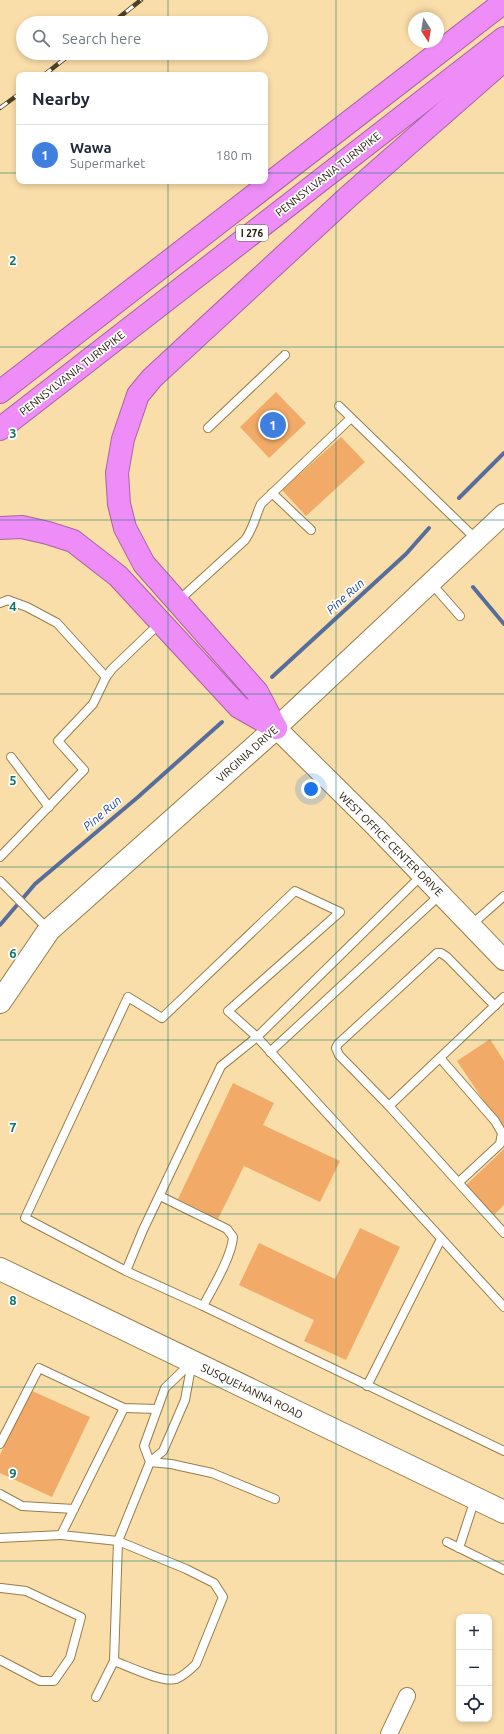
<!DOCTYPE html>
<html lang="en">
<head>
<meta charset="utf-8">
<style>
	:root { --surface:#fff; --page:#f6f6f7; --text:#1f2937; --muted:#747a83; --line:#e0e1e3; --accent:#1a73e8 }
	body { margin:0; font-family:Ubuntu,sans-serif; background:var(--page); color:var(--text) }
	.controls { position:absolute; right:12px; bottom:12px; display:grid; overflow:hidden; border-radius:8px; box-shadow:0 2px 6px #0003 }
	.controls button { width:36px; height:36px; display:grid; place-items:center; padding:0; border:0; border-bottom:1px solid var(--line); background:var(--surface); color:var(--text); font:20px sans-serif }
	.compass { position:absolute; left:408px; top:12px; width:36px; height:36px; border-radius:50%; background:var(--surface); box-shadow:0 2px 6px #0003; rotate:168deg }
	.you { position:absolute; left:311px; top:789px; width:14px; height:14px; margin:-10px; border:3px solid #fff; border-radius:50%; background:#1a73e8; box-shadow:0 0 0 6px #1a73e833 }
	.badge { display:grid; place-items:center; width:26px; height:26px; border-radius:50%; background:var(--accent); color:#fff; font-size:13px; font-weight:700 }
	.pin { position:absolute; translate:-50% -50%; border:2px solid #fff; box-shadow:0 1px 4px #0006 }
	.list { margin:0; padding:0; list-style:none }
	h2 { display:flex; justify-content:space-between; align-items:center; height:52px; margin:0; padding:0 16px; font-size:17px }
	h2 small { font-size:13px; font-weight:400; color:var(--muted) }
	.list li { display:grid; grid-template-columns:26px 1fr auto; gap:12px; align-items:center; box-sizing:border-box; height:60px; padding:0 16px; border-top:1px solid var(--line) }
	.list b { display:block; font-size:15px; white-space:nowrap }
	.list p { margin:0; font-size:13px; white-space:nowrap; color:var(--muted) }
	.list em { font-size:13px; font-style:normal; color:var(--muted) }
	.icon { flex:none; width:22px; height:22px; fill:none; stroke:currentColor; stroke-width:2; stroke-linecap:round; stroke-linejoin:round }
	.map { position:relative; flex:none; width:504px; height:1734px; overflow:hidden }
	.search { position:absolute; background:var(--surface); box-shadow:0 2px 6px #0003; left:16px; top:16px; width:252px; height:44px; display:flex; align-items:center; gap:10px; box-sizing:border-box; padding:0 14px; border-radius:22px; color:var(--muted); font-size:15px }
	.panel { position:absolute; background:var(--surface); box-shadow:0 2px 6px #0003; left:16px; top:72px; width:252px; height:112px; border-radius:8px }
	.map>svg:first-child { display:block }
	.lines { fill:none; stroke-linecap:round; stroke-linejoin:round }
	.stream { stroke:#576e9c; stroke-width:4 }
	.building { fill:#f1aa67 }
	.service-casing { stroke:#977d4b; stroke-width:10 }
	.minor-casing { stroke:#977d4b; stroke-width:18 }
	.tertiary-casing { stroke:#977d4b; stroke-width:22 }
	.secondary-casing { stroke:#977d4b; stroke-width:24 }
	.motorway-casing { stroke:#a764a3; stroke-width:24 }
	.service { stroke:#fff; stroke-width:8 }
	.minor { stroke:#fff; stroke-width:16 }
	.tertiary { stroke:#fff; stroke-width:20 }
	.secondary { stroke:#fff; stroke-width:22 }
	.motorway { stroke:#ee8df8; stroke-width:22 }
	.rail-casing { stroke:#4e4025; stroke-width:4.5 }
	.rail { stroke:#fff; stroke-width:3; stroke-dasharray:9; stroke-linecap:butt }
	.grid { fill:none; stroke:#0f766e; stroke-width:1; stroke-opacity:0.55 }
	.labels { text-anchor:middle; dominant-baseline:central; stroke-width:3.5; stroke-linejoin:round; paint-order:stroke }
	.shield { fill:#fff; stroke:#645d4f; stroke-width:1 }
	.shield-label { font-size:10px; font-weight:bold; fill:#221804 }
	.street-label { font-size:11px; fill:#221804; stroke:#fff }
	.water-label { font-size:12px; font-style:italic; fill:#20479d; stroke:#fff }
	.grid-label { font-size:13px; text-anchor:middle; font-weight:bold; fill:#0f766e; stroke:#fff; stroke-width:3.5; stroke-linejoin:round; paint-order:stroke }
</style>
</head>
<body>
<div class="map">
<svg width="504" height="1734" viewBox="0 0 504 1734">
	<rect width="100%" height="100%" fill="#fadea9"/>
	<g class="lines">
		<g class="stream">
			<polyline points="459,498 504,453"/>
			<polyline points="473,587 504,624"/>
			<polyline points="272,677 406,554 429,528"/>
			<polyline points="0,925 35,884 138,797 222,722"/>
		</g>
	</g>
	<g class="building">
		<polygon points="276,392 306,423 269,458 240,427"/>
		<polygon points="341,437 365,462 306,516 282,490"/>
		<polygon points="490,1039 504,1061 504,1131 457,1061"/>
		<polygon points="233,1083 274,1103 263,1125 340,1161 320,1202 244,1166 218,1219 178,1199"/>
		<polygon points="504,1149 504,1205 494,1215 466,1185"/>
		<polygon points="360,1228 400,1247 346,1360 304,1341 314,1320 239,1285 259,1243 335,1279"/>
		<polygon points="30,1390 90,1417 52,1497 0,1473 0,1455"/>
	</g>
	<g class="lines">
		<g class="service-casing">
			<g id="service">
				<polyline points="339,406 477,540"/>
				<polyline points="208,428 285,355"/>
				<polyline points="272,493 311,530"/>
				<polyline points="431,583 460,616"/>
				<path d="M178 601 245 540C254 527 255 517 261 504L351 418"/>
				<polyline points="0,603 8,600 27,607 57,623 106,677"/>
				<polyline points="11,757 49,807"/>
				<polyline points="0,857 84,770 58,741 93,704 106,677 112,669 160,623"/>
				<polyline points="0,881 49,930"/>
				<polyline points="471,925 504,896"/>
				<polyline points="495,1006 447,957 441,953 437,953 338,1044 336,1048 339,1055 389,1106 504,1233"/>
				<polyline points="270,1052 441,894"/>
				<polyline points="440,1058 495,1121 502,1133 500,1144 459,1182"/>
				<polyline points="389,1106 504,997"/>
				<path d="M160 1196 227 1229 233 1237C232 1256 212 1289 203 1306"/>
				<polyline points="126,1271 143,1230 221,1066 257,1037 422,875"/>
				<polyline points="504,1307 257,1037 228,1011 340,912 295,891 162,1018 128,997 25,1218 126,1271 203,1306 504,1451"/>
				<polygon points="192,1362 185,1400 163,1451 150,1462 144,1446 165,1388"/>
				<polyline points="367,1386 441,1239"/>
				<polyline points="0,1444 39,1368 124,1408 157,1409"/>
				<polyline points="0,1494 22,1506 74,1509"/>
				<polyline points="0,1538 61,1535"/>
				<polyline points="447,1542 504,1570"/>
				<polyline points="459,1548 475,1499"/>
				<polyline points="0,1660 40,1681 54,1681 70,1658 81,1617 26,1591 1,1588"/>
				<path d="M114 1661C128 1666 162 1683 176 1679 184 1676 190 1670 196 1664L223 1597 214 1583 186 1569 118 1541 61 1535 124 1408"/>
				<polyline points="96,1697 114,1661 118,1541 150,1462 171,1464 212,1473 275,1499"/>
			</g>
		</g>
		<g class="minor-casing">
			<polyline id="minor" points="389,1734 407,1696"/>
		</g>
		<g class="tertiary-casing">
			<polyline id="tertiary" points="504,514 276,728 376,827 504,960"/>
		</g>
		<g class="secondary-casing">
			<g id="secondary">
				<polyline points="0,1002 49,930 276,728"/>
				<polyline points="0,1269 504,1512"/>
			</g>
		</g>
		<g class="motorway-casing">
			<g id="motorway">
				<polyline points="0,392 504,2"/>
				<polyline points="0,429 504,38"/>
				<polyline points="0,528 22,527 48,533 73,541 118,576 239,707 276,728"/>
				<polyline points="276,728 257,692 144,564 125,528 119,504 117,473 123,439 138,395 152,378 349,196 504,60"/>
			</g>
		</g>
		<use href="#service" class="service"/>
		<use href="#minor" class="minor"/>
		<use href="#tertiary" class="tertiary"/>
		<use href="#secondary" class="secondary"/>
		<use href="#motorway" class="motorway"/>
		<g class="rail-casing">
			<g id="rail">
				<polyline points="112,23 141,0"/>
				<polyline points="44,75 72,53"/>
				<polyline points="0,108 19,94"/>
			</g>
		</g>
		<use href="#rail" class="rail"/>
	</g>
	<path class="grid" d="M168 0V23M336 0V1734M168 53V75M0 173H19M265 173H504M168 181V1734M0 347H504M0 520H504M0 694H504M0 867H504M0 1040H504M0 1214H504M0 1387H504M0 1561H504"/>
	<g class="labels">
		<rect class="shield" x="236" y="225" width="32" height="16" rx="3"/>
		<g class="shield-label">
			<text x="252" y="233">I 276</text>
		</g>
		<g class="street-label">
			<text transform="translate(328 174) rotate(-38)">PENNSYLVANIA TURNPIKE</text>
			<text transform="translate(72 373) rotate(-38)">PENNSYLVANIA TURNPIKE</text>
			<text transform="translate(247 754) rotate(-42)">VIRGINIA DRIVE</text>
			<text transform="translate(391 844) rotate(45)">WEST OFFICE CENTER DRIVE</text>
			<text transform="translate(252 1391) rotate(26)">SUSQUEHANNA ROAD</text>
		</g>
		<g class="water-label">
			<text transform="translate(345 596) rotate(-42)">Pine Run</text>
			<text transform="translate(102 813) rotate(-41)">Pine Run</text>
		</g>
	</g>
	<g class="grid-label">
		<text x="13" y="265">2</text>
		<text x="13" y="438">3</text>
		<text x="13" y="611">4</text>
		<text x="13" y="785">5</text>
		<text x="13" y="958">6</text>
		<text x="13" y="1132">7</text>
		<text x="13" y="1305">8</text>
		<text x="13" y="1478">9</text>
	</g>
</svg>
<div class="controls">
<button>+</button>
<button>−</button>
<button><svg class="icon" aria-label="locate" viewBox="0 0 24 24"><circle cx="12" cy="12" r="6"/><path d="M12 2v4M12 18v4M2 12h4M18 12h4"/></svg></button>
</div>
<svg class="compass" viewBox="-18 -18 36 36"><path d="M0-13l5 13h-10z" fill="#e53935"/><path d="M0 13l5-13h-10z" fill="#747a83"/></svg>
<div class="you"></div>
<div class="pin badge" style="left:273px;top:425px;background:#3f7fe0">1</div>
<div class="search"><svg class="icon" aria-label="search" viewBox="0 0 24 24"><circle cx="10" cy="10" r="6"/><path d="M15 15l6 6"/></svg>Search here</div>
<section class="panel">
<h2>Nearby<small></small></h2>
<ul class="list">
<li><span class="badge" style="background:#3f7fe0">1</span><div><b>Wawa</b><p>Supermarket</p></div><em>180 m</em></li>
</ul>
</section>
</div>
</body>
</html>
